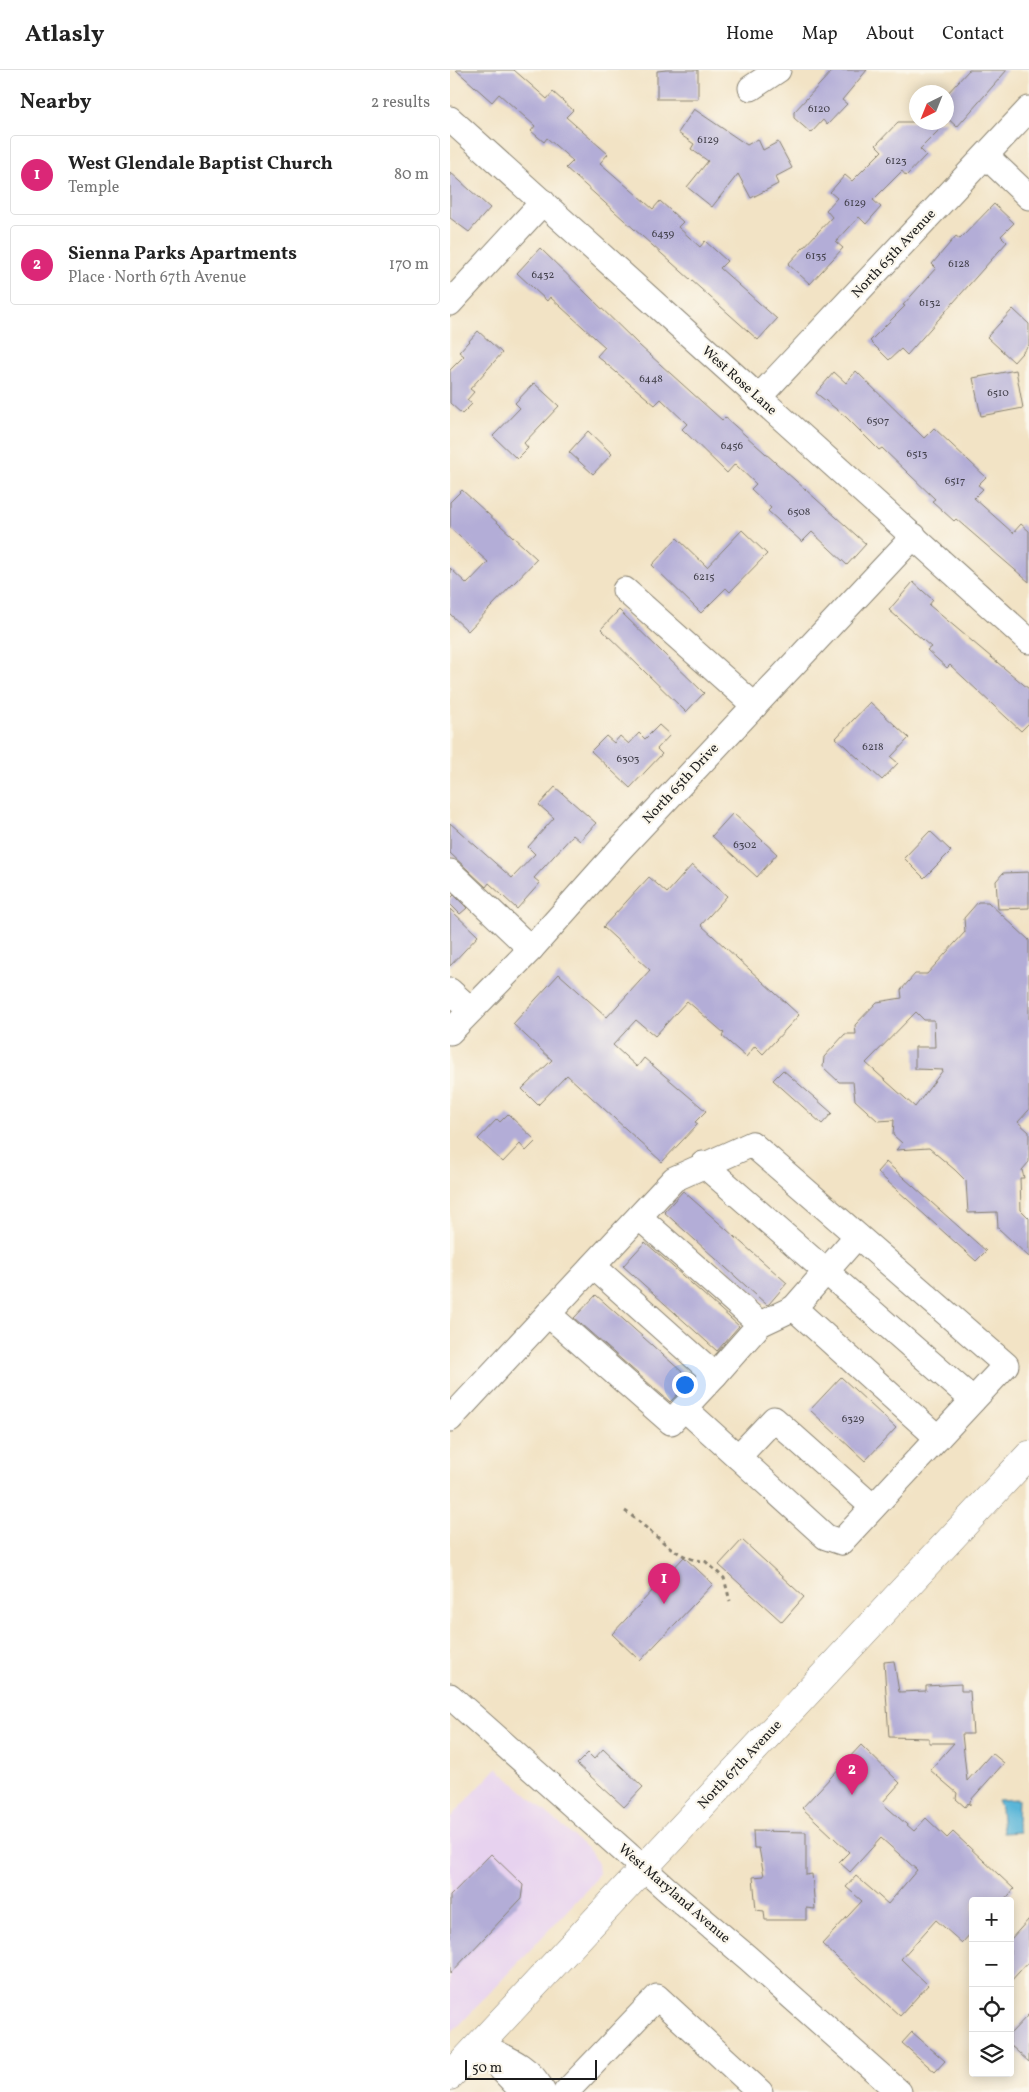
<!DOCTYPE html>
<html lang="en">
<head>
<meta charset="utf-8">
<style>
	:root { --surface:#fff; --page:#f6f6f6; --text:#222; --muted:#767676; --line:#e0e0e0; --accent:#db2777 }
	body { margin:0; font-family:Vollkorn,serif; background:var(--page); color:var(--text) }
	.controls { position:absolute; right:15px; bottom:15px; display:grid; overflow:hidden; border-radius:5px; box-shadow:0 2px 12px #0003 }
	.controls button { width:45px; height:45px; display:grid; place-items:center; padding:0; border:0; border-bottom:1px solid var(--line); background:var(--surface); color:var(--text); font:25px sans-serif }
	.compass { position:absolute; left:459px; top:15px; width:45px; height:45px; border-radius:50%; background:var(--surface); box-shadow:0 2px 12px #0003; rotate:223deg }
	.scale { position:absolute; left:15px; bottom:12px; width:132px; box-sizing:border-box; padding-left:5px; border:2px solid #1c1c1c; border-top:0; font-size:14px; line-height:18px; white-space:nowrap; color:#1c1c1c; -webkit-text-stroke:4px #fbf7ec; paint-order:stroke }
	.you { position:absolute; left:234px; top:1314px; width:18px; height:18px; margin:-12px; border:4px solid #fff; border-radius:50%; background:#1a73e8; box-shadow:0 0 0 8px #1a73e833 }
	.badge { display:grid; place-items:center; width:32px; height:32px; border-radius:50%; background:var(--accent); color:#fff; font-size:16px; font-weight:700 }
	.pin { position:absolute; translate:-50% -41px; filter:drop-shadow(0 1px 2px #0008) }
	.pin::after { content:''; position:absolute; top:26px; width:18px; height:15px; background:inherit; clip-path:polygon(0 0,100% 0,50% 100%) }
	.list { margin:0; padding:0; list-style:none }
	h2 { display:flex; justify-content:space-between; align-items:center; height:65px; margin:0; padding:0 20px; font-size:21px }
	h2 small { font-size:16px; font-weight:400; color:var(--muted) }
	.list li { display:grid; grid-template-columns:32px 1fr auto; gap:15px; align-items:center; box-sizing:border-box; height:80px; margin:0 10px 10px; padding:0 10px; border:1px solid var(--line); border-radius:5px }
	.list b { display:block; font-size:19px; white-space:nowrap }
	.list p { margin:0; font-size:16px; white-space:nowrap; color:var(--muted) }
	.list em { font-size:16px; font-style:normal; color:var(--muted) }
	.icon { flex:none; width:28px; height:28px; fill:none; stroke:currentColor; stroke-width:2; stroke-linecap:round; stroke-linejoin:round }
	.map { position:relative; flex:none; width:579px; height:2022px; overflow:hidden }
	header { display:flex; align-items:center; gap:30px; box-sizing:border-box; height:70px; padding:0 25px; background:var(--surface); border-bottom:1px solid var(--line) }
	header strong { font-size:24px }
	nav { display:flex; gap:28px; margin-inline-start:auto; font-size:18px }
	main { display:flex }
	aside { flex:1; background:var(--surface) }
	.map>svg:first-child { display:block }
	.built { fill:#e7d2ef }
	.water { fill:#5ab6d8; stroke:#3b697a }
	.building { fill:#b3add7; fill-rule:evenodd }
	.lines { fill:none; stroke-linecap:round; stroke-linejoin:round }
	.minor-casing { stroke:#878070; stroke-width:27 }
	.major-casing { stroke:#878070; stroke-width:29 }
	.path { stroke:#878070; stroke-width:3; stroke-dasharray:4 4; stroke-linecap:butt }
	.minor { stroke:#fff; stroke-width:25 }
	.major { stroke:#fff; stroke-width:28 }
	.labels { text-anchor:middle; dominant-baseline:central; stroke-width:4.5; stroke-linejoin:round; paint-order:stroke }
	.number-label { font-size:11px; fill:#42404b }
	.street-label { font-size:14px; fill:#1c1c1c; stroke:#fbf7ec }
</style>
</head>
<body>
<header>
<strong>Atlasly</strong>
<nav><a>Home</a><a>Map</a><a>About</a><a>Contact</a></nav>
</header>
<main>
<aside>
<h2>Nearby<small>2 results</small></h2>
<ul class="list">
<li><span class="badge">1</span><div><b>West Glendale Baptist Church</b><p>Temple</p></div><em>80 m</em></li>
<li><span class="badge">2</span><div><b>Sienna Parks Apartments</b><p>Place · North 67th Avenue</p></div><em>170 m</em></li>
</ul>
</aside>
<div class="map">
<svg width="579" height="2022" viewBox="0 0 579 2022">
	<rect width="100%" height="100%" fill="#fbf7ec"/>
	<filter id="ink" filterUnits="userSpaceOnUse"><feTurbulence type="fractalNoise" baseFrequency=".02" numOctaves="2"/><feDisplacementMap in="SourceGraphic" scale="10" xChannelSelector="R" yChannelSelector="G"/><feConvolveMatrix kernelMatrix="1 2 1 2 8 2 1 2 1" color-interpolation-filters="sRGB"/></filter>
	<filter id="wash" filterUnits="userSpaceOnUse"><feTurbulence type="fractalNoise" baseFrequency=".0096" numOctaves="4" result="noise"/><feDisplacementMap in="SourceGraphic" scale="20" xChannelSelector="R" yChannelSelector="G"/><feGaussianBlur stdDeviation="1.12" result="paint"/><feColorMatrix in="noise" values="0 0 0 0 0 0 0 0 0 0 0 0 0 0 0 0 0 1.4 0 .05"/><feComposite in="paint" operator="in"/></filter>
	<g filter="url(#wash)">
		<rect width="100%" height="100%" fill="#f2e3c5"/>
		<polygon class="built" points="47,1698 141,1782 147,1794 148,1804 141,1815 0,1965 0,1748"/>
		<polygon class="water" points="568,1729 567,1754 570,1762 553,1763 551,1739 547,1730"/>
		<g id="blocks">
			<g class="building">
				<polygon points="6,0 64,0 97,29 103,22 123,40 116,47 158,84 150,93 203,139 210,131 233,152 228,157 250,177 255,171 277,191 270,198 327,249 308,270 116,98 123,91 97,68 94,72 81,61 85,56 49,24 42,32"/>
				<polygon points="217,0 248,0 248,29 207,29 207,1"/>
				<polygon points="383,0 417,0 392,30 397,34 377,55 373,50 361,63 344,48 344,42"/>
				<polygon points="519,0 557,0 507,57 496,47 496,25"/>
				<polygon points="244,39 297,75 308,69 313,80 328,72 342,98 325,107 328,114 301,128 288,104 262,137 237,117 258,91 241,79 244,74 228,63"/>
				<polygon points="448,52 497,52 470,79 476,85 456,106 452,101 423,130 431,137 416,154 409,147 386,172 393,178 360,214 338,194 382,147 376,140 387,128 380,122 395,105 402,111 432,81 426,75"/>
				<polygon points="0,102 40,138 19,162 0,148"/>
				<polygon points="544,134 564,153 551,166 557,172 457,285 451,279 439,290 420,271 455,236 453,235 486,198 482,194 506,166 510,169"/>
				<polygon points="90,178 190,276 272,350 275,347 416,474 397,495 362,462 352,472 318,441 321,438 301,419 306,414 285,394 277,403 232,359 237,354 211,329 205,335 147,286 155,277 100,227 97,231 67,203"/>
				<polygon points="563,239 579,254 579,275 564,292 537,267"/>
				<polygon points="28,261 52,283 20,319 24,322 17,330 22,334 12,344 0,333 0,300 14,286 9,282"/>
				<polygon points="566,300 573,338 531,346 523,308"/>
				<polygon points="406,301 474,368 484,358 536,407 528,415 533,419 524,428 563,463 571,454 579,461 579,512 506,449 504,451 482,431 485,429 432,378 429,380 396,347 366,323 384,302 396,313"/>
				<polygon points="84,313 109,336 74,373 78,378 67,389 43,366 70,338 65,333"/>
				<polygon points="138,361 162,384 143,404 119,382"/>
				<polygon points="12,420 87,489 18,561 0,544 0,498 17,514 38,492 0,458 0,432"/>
				<polygon points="292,460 317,484 280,522 276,518 251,543 202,495 227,468 257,497"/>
				<polygon points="463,512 483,530 479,535 579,619 579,653 571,661 500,595 497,598 477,580 481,577 439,540"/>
				<polygon points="169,540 254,623 236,642 151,559"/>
				<polygon points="420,632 459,668 441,687 448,693 432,710 386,668"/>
				<polygon points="209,655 220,665 207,679 212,684 180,718 141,681 156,666 164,673 170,666 179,674 189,663 195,669"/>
				<polygon points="105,717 146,753 130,771 123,765 84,808 90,813 67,839 39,813 36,817 0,783 0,753 62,808 85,784 78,777 104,748 89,735"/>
				<polygon points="283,743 327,784 307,807 262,766"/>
				<polygon points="480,761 501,781 474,808 454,788"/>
				<polygon points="242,795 277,826 251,855 349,945 313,984 305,976 296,987 272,966 274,963 237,931 205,966 186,950 163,975 187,997 194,988 256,1041 245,1052 248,1054 212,1092 117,1005 88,1035 72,1019 102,990 63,954 109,904 157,947 200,900 153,857 199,807 217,823"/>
				<polygon points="579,802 579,838 548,839 546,811 553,803"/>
				<polygon points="4,825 17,838 10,844 0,834 0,829"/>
				<path d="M528 832H538L579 870V1040L568 1052 579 1062V1092L572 1100 574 1108H570L571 1140 579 1148V1187L548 1158 547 1142 518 1143 516 1111 505 1100 479 1078 446 1080 452 1073 443 1065 444 1050 428 1051 405 1030 403 1012H389L373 997 374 987 395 964H406L405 955 427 932 452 928 451 920 465 904H477L515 862 514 848ZM466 942 474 950H484L485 977H465V999L493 1000 465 1037 416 993Z"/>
				<polygon points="0,839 28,866 0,896"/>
				<polygon points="333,1000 382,1043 372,1054 323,1010"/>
				<polygon points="58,1044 86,1071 76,1081 70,1074 53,1092 28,1069 47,1049 50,1052"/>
				<polygon points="436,1092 536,1181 526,1191 427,1102"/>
				<polygon points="233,1121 337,1213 319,1234 317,1235 214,1142"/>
				<polygon points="195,1172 289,1256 267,1281 173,1196"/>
				<polygon points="146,1225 241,1310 220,1332 124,1248"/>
				<polygon points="391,1307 446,1358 415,1391 360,1340"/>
				<polygon points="292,1470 354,1527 332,1552 269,1495"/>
				<polygon points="234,1487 263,1514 190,1591 162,1564"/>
				<polygon points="444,1591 449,1622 476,1621 476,1616 511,1614 511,1621 520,1621 523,1664 512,1664 517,1711 542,1683 554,1693 520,1731 520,1735 518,1733 515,1737 506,1729 507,1723 480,1700 504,1673 479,1673 479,1668 439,1667 434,1592"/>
				<polygon points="411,1675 450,1713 432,1733 464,1761 476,1748 497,1768 503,1762 564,1819 554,1831 523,1831 523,1861 512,1873 486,1850 451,1889 478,1915 450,1946 372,1874 412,1831 396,1817 406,1806 438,1834 467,1800 431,1768 400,1802 389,1792 399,1782 352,1738"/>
				<polygon points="153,1679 193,1717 174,1737 127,1694 138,1683 144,1689"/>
				<polygon points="303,1761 356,1762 356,1805 362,1804 365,1839 356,1838 356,1850 315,1850 314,1841 306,1840 303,1807 314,1806 309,1778 304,1778"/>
				<polygon points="41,1784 73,1815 71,1829 0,1904 0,1826"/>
				<polygon points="579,1849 579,1891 560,1912 560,1870"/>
				<polygon points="579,1944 579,1992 560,1975 560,1964"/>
				<polygon points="462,1962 495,1991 485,2002 452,1973"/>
			</g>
		</g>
	</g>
	<g filter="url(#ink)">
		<use href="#blocks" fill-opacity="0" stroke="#878070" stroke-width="1"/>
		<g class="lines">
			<g class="minor-casing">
				<g id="minor">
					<polyline points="301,18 328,0"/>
					<polyline points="0,49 579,571"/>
					<polyline points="536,86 579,127"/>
					<polyline points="0,233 93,132"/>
					<polyline points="308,328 579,39"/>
					<polyline points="175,520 305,636"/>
					<polyline points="0,802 81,879"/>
					<polyline points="0,921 21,940"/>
					<polyline points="0,962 81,879 170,779 464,466"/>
					<polyline points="253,1094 523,1330"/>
					<polyline points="189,1147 310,1254 265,1305"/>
					<polyline points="344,1238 407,1166"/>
					<polyline points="98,1244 221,1352 265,1305 143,1196"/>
					<polyline points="310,1254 344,1238 488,1368"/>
					<polyline points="0,1349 224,1109 302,1074 556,1295 391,1472 376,1467 234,1338"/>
					<polyline points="288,1387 324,1349 423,1437"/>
					<polyline points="0,1626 221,1823 298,1888 449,2022"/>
					<path d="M29 1975C54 1987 81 1996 93 2022"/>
					<polyline points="37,1984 73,2022"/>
					<polyline points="116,2022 207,1927 310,2022"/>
				</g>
			</g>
			<g class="major-casing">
				<polyline id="major" points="0,2006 579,1385"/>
			</g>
			<path class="path" d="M175 1441C198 1456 227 1492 255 1491L274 1508 280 1531"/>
			<use href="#minor" class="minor"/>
			<use href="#major" class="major"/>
		</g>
	</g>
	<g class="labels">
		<g class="number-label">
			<text x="369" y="39">6120</text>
			<text x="258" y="70">6129</text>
			<text x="446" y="91">6123</text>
			<text x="405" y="133">6129</text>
			<text x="213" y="164">6439</text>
			<text x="366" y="186">6135</text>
			<text x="509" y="194">6128</text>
			<text x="93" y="205">6432</text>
			<text x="480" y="233">6132</text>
			<text x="201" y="309">6448</text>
			<text x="548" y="323">6510</text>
			<text x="428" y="351">6507</text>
			<text x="282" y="376">6456</text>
			<text x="467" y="384">6513</text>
			<text x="505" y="411">6517</text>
			<text x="349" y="442">6508</text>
			<text x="254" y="507">6215</text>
			<text x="423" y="677">6218</text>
			<text x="178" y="689">6303</text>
			<text x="295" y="775">6302</text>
			<text x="403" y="1349">6329</text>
		</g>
		<g class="street-label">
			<text transform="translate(444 184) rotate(-47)">North 65th Avenue</text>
			<text transform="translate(289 311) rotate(42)">West Rose Lane</text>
			<text transform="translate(231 714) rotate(-47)">North 65th Drive</text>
			<text transform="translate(290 1695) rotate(-47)">North 67th Avenue</text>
			<text transform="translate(224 1824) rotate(41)">West Maryland Avenue</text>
		</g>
	</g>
</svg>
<div class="controls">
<button>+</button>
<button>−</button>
<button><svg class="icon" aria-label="locate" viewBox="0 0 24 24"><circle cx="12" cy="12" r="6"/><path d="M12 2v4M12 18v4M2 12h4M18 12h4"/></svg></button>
<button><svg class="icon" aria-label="layers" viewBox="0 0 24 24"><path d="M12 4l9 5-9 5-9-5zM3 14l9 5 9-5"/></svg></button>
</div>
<svg class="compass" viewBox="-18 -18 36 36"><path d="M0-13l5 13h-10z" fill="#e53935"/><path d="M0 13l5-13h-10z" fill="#767676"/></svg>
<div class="scale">50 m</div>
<div class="you"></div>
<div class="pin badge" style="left:214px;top:1534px">1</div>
<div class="pin badge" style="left:402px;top:1725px">2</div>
</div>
</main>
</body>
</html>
